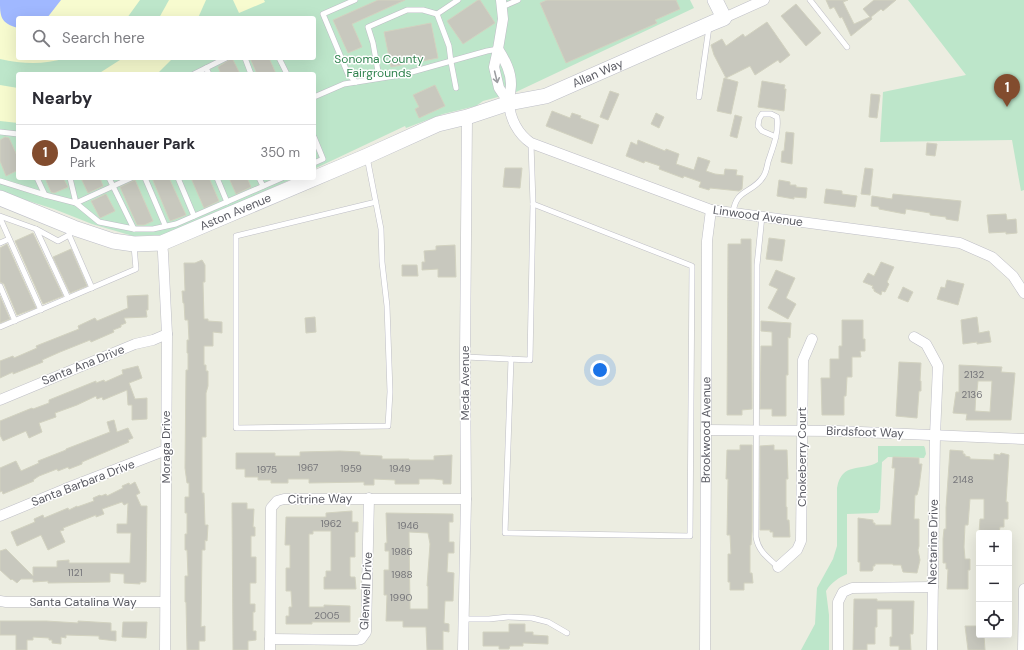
<!DOCTYPE html>
<html lang="en">
<head>
<meta charset="utf-8">
<style>
	:root { --surface:#fff; --page:#f7f7f7; --text:#2b2b33; --muted:#7c7c81; --line:#e1e1e2; --accent:#824c2e }
	body { margin:0; font-family:"DM Sans",sans-serif; background:var(--page); color:var(--text) }
	.controls { position:absolute; right:12px; bottom:12px; display:grid; overflow:hidden; border-radius:4px; box-shadow:0 4px 16px #0002 }
	.controls button { width:36px; height:36px; display:grid; place-items:center; padding:0; border:0; border-bottom:1px solid var(--line); background:var(--surface); color:var(--text); font:20px sans-serif }
	.you { position:absolute; left:600px; top:370px; width:14px; height:14px; margin:-10px; border:3px solid #fff; border-radius:50%; background:#1a73e8; box-shadow:0 0 0 6px #1a73e833 }
	.badge { display:grid; place-items:center; width:26px; height:26px; border-radius:50%; background:var(--accent); color:#fff; font-size:13px; font-weight:700 }
	.pin { position:absolute; translate:-50% -33px; filter:drop-shadow(0 1px 2px #0008) }
	.pin::after { content:''; position:absolute; top:21px; width:14px; height:12px; background:inherit; clip-path:polygon(0 0,100% 0,50% 100%) }
	.list { margin:0; padding:0; list-style:none }
	h2 { display:flex; justify-content:space-between; align-items:center; height:52px; margin:0; padding:0 16px; font-size:17px }
	h2 small { font-size:13px; font-weight:400; color:var(--muted) }
	.list li { display:grid; grid-template-columns:26px 1fr auto; gap:12px; align-items:center; box-sizing:border-box; height:56px; padding:0 16px; border-top:1px solid var(--line) }
	.list b { display:block; font-size:15px; white-space:nowrap }
	.list p { margin:0; font-size:13px; white-space:nowrap; color:var(--muted) }
	.list em { font-size:13px; font-style:normal; color:var(--muted) }
	.icon { flex:none; width:22px; height:22px; fill:none; stroke:currentColor; stroke-width:2; stroke-linecap:round; stroke-linejoin:round }
	.map { position:relative; flex:none; width:1024px; height:650px; overflow:hidden }
	.search { position:absolute; background:var(--surface); box-shadow:0 4px 16px #0002; left:16px; top:16px; width:300px; height:44px; display:flex; align-items:center; gap:10px; box-sizing:border-box; padding:0 14px; border-radius:4px; color:var(--muted); font-size:15px }
	.panel { position:absolute; background:var(--surface); box-shadow:0 4px 16px #0002; left:16px; top:72px; width:300px; height:108px; border-radius:4px }
	.map>svg:first-child { display:block }
	.green { fill:#bde6ca; fill-rule:evenodd }
	.sand { fill:#f7fbcf }
	.water { fill:#a0b8ff }
	.building { fill:#c8c8be; stroke:#d2d2c0; fill-rule:evenodd }
	.lines { fill:none; stroke-linecap:round; stroke-linejoin:round }
	.lane-casing { stroke:#bebec6; stroke-width:6 }
	.street-casing { stroke:#bebec6; stroke-width:11 }
	.secondary-casing { stroke:#bebfc8; stroke-width:16 }
	.lane { stroke:#fff; stroke-width:5 }
	.street { stroke:#fff; stroke-width:10 }
	.secondary { stroke:#fff; stroke-width:15 }
	.oneway { stroke:#9c9da1 }
	.labels { text-anchor:middle; dominant-baseline:central; stroke-width:3; stroke-linejoin:round; paint-order:stroke }
	.number-label { font-size:10px; fill:#76767a }
	.park-label { font-size:12px; fill:#31834f; stroke:#fff }
	.street-label { font-size:12px; fill:#5a5b63; stroke:#fff }
</style>
</head>
<body>
<div class="map">
<svg width="1024" height="650" viewBox="0 0 1024 650">
	<rect width="100%" height="100%" fill="#ecede1"/>
	<g class="green">
		<path d="M0 0H690L694 8 516 92 483 101 476 106 443 114 406 128 405 126 314 169V74H18V178H294L168 235 133 236 92 224 54 209 0 192ZM18 18H314V58H18Z"/>
		<polygon points="908,0 1024,0 1024,190 1021,191 1012,140 880,142 883,92 966,75"/>
		<path d="M878 446H924L925 448 926 454 924 458 888 457 882 462 880 509 878 513 847 514V574C838 578 832 582 826 591L829 615V650H801L815 624 817 588 833 559 837 546V488C842 461 861 472 878 462Z"/>
	</g>
	<g class="sand">
		<path d="M0 0H140L127 18H18V58H66C43 65 23 64 0 59Z"/>
		<polygon points="169,0 206,0 198,18 159,18"/>
		<polygon points="233,0 264,0 265,2 239,13"/>
		<polygon points="123,58 173,58 157,74 98,74"/>
		<polygon points="0,85 18,88 18,123 0,121"/>
	</g>
	<path class="water" d="M0 0H61L47 18H18V28C0 23 0 16 0 0Z"/>
	<g class="building">
		<polygon points="378,0 405,0 352,24 362,47 348,53 333,20"/>
		<polygon points="478,0 480,0 495,23 463,44 447,21"/>
		<polygon points="547,0 676,0 680,9 655,20 657,23 566,63 540,3"/>
		<polygon points="826,0 848,0 843,2 854,24 870,17 863,9 874,0 896,0 883,11 881,9 871,17 872,19 851,36 842,17 840,18 834,7 830,9"/>
		<polygon points="796,4 821,33 806,46 781,16"/>
		<polygon points="767,22 790,55 780,63 778,60 755,75 750,66 726,78 714,55 711,45 722,39 726,46 743,34 745,37"/>
		<polygon points="431,23 438,58 391,67 384,32"/>
		<polygon points="232,58 240,74 221,74 218,67"/>
		<polygon points="250,58 269,58 276,74 257,74"/>
		<polygon points="724,78 738,82 731,114 717,111"/>
		<polygon points="762,81 785,85 784,89 786,89 784,111 758,107"/>
		<polygon points="435,85 445,106 419,118 415,109 419,107 413,95"/>
		<polygon points="610,91 619,94 608,120 600,117"/>
		<polygon points="871,94 880,95 877,118 869,117"/>
		<polygon points="552,111 570,118 572,113 581,116 580,118 599,125 592,144 546,126"/>
		<polygon points="656,113 664,117 659,128 651,124"/>
		<polygon points="735,115 742,117 737,138 730,136"/>
		<polygon points="786,132 794,133 792,164 781,162 782,151 784,151"/>
		<polygon points="5,137 9,138 18,158 18,170 6,176 0,161 0,140"/>
		<polygon points="638,140 665,151 666,149 679,154 676,164 694,170 698,157 710,161 706,171 715,174 724,175 725,169 737,170 736,175 743,176 742,189 739,191 710,188 709,190 699,187 701,182 684,176 683,178 659,169 660,166 645,161 644,163 626,156 631,142 637,145"/>
		<polygon points="927,143 937,144 935,156 926,155"/>
		<polygon points="505,168 522,168 520,188 503,187"/>
		<polygon points="865,168 873,169 870,195 861,194"/>
		<polygon points="45,178 63,178 68,187 54,193 51,192"/>
		<polygon points="81,178 100,178 103,186 88,193"/>
		<polygon points="152,178 169,178 186,215 170,221"/>
		<polygon points="191,178 209,178 219,201 204,208"/>
		<polygon points="229,178 247,178 251,187 236,194"/>
		<polygon points="135,180 153,221 144,225 137,225 120,187"/>
		<polygon points="779,180 790,182 790,185 796,185 796,187 807,188 806,198 794,197 794,199 777,196"/>
		<polygon points="826,189 842,191 842,194 857,196 855,207 824,203"/>
		<polygon points="106,194 115,211 100,218 91,201"/>
		<polygon points="893,194 961,201 958,221 946,219 946,217 930,215 930,213 906,209 905,214 879,209 879,207 871,206 872,196 892,199"/>
		<polygon points="1006,214 1007,220 1016,219 1017,233 1006,234 1006,232 989,233 987,215"/>
		<polygon points="33,233 63,296 43,304 15,241"/>
		<polygon points="769,238 785,240 782,261 766,259"/>
		<polygon points="741,239 751,239 752,409 742,410 742,415 727,415 728,244 741,244"/>
		<polygon points="7,244 36,308 17,315 4,284 0,282 0,248"/>
		<polygon points="455,245 456,277 438,277 438,269 422,270 422,262 425,262 424,251 436,250 436,246"/>
		<polygon points="71,249 87,286 70,293 53,257"/>
		<polygon points="202,260 205,265 205,282 203,282 204,319 208,319 208,321 222,322 222,333 213,332 213,346 204,346 204,365 206,365 206,371 208,371 208,386 206,393 206,437 202,437 202,493 204,493 205,525 208,525 207,541 205,540 205,550 202,550 201,627 205,626 205,641 199,641 199,650 187,650 186,602 185,602 185,576 188,576 187,550 185,550 185,534 187,534 187,513 185,513 185,497 189,497 189,483 187,483 185,468 186,370 188,370 188,353 187,353 187,340 189,340 188,320 185,320 184,303 183,303 182,291 185,291 184,263 195,263"/>
		<polygon points="881,262 894,267 887,282 889,284 885,292 882,291 881,295 874,291 874,289 872,288 873,286 863,282 868,273 874,276"/>
		<polygon points="402,265 417,265 418,276 402,276"/>
		<polygon points="776,270 795,278 786,298 796,304 788,319 768,308 778,289 769,285"/>
		<polygon points="947,280 964,284 958,305 937,299 941,287 945,288"/>
		<polygon points="903,287 913,292 908,302 898,298"/>
		<polygon points="148,295 148,310 146,310 147,317 124,318 126,323 121,325 121,327 113,330 114,332 91,342 90,340 60,352 42,360 43,362 13,374 13,372 0,378 0,361 13,356 14,358 37,348 36,346 79,329 78,326 95,318 97,321 128,308 127,296"/>
		<polygon points="0,296 10,319 0,323"/>
		<polygon points="315,317 316,332 306,333 305,318"/>
		<polygon points="977,317 979,333 989,331 991,342 977,344 977,342 963,344 961,320"/>
		<polygon points="842,320 863,320 863,339 865,339 865,351 860,351 861,357 852,357 852,377 847,377 846,396 844,396 844,415 822,415 821,378 830,378 830,359 839,359 839,346 842,346"/>
		<polygon points="761,321 791,323 790,338 788,337 788,375 786,375 786,416 772,416 772,409 760,409 761,346 772,346 772,332 761,331"/>
		<polygon points="899,362 921,363 920,381 921,381 921,391 919,391 917,418 896,416"/>
		<path d="M959 365 1002 367 1001 372 1015 373 1011 420H966L967 414 953 413 956 392H959ZM978 381H992L990 412 975 411 976 391H977Z"/>
		<polygon points="138,366 142,378 129,383 135,399 147,398 147,419 132,420 132,405 128,405 127,390 103,400 102,397 97,399 96,396 77,405 55,413 56,417 39,423 42,432 29,438 26,431 3,441 0,435 0,421 32,408 33,409 49,403 49,400 96,381 96,383 104,380 105,382 123,374 122,370"/>
		<polygon points="114,420 117,432 128,428 133,438 128,440 129,442 82,462 82,464 69,469 68,467 58,471 57,469 39,476 33,480 34,481 3,494 2,491 0,492 0,468 16,461 21,471 39,463 38,461 66,450 66,449 110,432 107,422"/>
		<polygon points="740,445 752,445 752,531 751,545 750,545 750,573 752,573 753,583 744,583 744,590 730,590 730,582 728,582 728,554 731,554 730,535 727,535 728,479 726,479 727,450 740,450"/>
		<polygon points="774,445 774,450 787,450 788,479 786,479 786,507 787,507 787,520 789,520 790,537 773,537 773,532 770,532 770,530 760,530 760,446"/>
		<polygon points="950,450 963,451 963,454 965,454 965,456 970,457 970,459 994,460 994,454 1000,455 1001,453 1009,455 1006,502 1008,502 1008,519 1004,519 1004,527 1000,527 999,533 979,533 980,519 984,519 984,499 970,499 968,525 965,525 964,547 965,559 970,559 970,570 968,570 968,589 947,589 948,569 946,569 946,563 943,563 943,539 944,529 946,529 946,508"/>
		<polygon points="340,451 360,452 360,455 382,456 382,459 409,459 409,460 434,460 434,456 452,455 451,484 443,484 443,480 434,479 419,479 419,484 395,484 395,480 374,479 374,485 364,485 364,482 309,483 309,479 288,479 288,483 271,483 271,480 258,480 258,477 245,477 245,469 236,469 236,453 275,453 275,456 300,456 300,452"/>
		<polygon points="893,457 919,458 919,464 922,464 919,487 917,495 915,495 914,519 919,519 919,546 918,550 920,560 917,573 903,572 901,565 893,565 893,564 875,564 875,566 873,566 873,570 872,571 860,571 860,562 858,562 858,518 873,520 873,523 875,523 875,525 891,525 895,468 892,468"/>
		<polygon points="135,482 140,493 136,495 141,506 147,506 146,582 140,582 140,584 124,583 124,574 110,573 110,582 48,583 48,581 33,582 33,579 21,579 17,583 12,579 11,580 0,570 0,551 6,549 33,576 33,567 57,567 57,561 69,560 69,563 130,563 131,533 117,533 117,524 127,524 128,503 124,505 122,502 102,509 104,514 96,517 96,515 63,528 64,530 60,531 65,542 48,550 41,535 17,546 11,532 35,522 34,519 43,515 44,518 68,508 69,510 77,506 77,507 94,501 93,498 100,495 101,496 106,494 107,496 123,488 122,486 129,483 130,485"/>
		<polygon points="232,503 247,503 247,509 254,509 253,527 255,527 255,536 251,536 251,557 256,557 256,583 250,583 250,604 255,604 255,612 253,612 253,631 256,631 256,640 248,641 248,650 233,650"/>
		<polygon points="352,511 352,522 358,522 358,532 355,532 355,557 350,557 350,576 351,577 355,577 356,589 324,589 324,577 326,577 326,571 331,571 331,531 313,531 313,534 309,534 309,607 324,607 324,605 350,606 350,622 312,622 312,624 286,624 286,616 289,616 289,607 292,607 291,591 286,591 286,568 290,568 290,545 285,545 286,517 326,517 326,513"/>
		<path d="M386 513 453 514V522H449V542H454V553H448L447 572 454 573 453 601H445L444 623 449 624V632L443 631V650H427L426 627H403V621H386L387 595H384V570H389V551H385V543H387ZM409 532 428 533 430 544 427 586H428V609H410Z"/>
		<polygon points="854,599 877,599 877,601 914,601 913,634 910,634 911,650 899,650 899,646 890,646 890,637 892,637 892,609 877,609 877,627 875,627 875,644 867,644 867,650 853,650"/>
		<polygon points="0,621 46,621 78,623 78,621 111,623 111,631 116,631 116,641 99,639 99,636 66,635 66,638 61,637 61,644 52,643 52,640 49,640 49,638 33,637 33,640 27,640 27,650 16,650 16,635 0,635"/>
		<polygon points="123,622 147,622 146,638 122,637"/>
		<polygon points="509,624 525,624 525,632 533,632 533,635 548,636 548,644 523,643 523,646 510,646 509,649 499,649 499,646 483,646 483,632 509,632"/>
		<polygon points="965,626 979,626 979,635 984,635 985,650 968,650"/>
	</g>
	<g class="lines">
		<g class="lane-casing">
			<g id="lane">
				<polyline points="355,0 323,14 348,74 356,82"/>
				<polyline points="810,0 847,47"/>
				<polyline points="502,7 518,0"/>
				<polyline points="437,14 449,46 451,62 456,88"/>
				<polyline points="245,58 251,74"/>
				<polyline points="279,58 287,74"/>
				<polyline points="206,68 209,74"/>
				<polyline points="194,74 226,58"/>
				<polyline points="379,77 373,43 368,27 407,10 423,10 437,14 458,0"/>
				<polyline points="314,97 344,84 401,75 487,51 498,49"/>
				<polyline points="699,97 709,27"/>
				<polyline points="0,132 18,134"/>
				<polyline points="314,137 323,159 314,163"/>
				<polyline points="367,157 381,229 382,262 387,306 390,392 388,426 236,428 236,236 376,202"/>
				<polyline points="37,178 45,195"/>
				<polyline points="70,178 76,203"/>
				<polyline points="109,178 134,229"/>
				<polyline points="145,178 165,225"/>
				<polyline points="178,178 194,216"/>
				<polyline points="217,178 227,202"/>
				<polyline points="259,178 263,186"/>
				<polyline points="0,181 45,195 76,203 99,222 134,229 153,229 176,224 282,178"/>
				<polyline points="76,203 131,178"/>
				<path d="M733 213C736 188 752 194 763 177 766 173 767 167 768 162 773 147 779 133 777 117L771 114H762L759 119 758 126 762 131 776 137"/>
				<polyline points="0,216 36,229 58,241 69,235 73,229"/>
				<path d="M762 216 757 265 756 537C758 551 768 558 778 567"/>
				<polyline points="0,218 41,310"/>
				<polyline points="36,229 68,298"/>
				<polyline points="69,235 92,288"/>
				<polyline points="0,243 9,239"/>
				<polyline points="0,286 15,321"/>
				<polyline points="0,327 136,269 134,246"/>
				<polyline points="465,357 530,360 533,204 531,143"/>
				<polyline points="511,359 505,533 690,536 692,266 533,204"/>
				<polyline points="464,619 489,619 508,617 532,618 548,622 567,633"/>
			</g>
		</g>
		<g class="street-casing">
			<g id="street">
				<polyline points="501,0 503,19 498,49 494,67 499,88 509,103"/>
				<polyline points="724,18 764,0"/>
				<path d="M498 49C505 60 511 71 511 84 511 90 509 97 509 103 510 119 518 134 531 143L711 210 960 243 992 257 1013 276 1024 293"/>
				<polyline points="162,243 163,253 167,334 165,650"/>
				<polyline points="914,337 926,344 938,366 935,435 932,650"/>
				<polyline points="0,400 135,344 153,340 167,334"/>
				<polyline points="706,430 837,431 1024,439"/>
				<polyline points="0,516 65,489 166,450"/>
				<polyline points="778,567 797,550 801,541 803,360 812,339"/>
				<polyline points="0,601 6,602 165,602"/>
				<polyline points="270,639 356,640 361,639 366,632 369,498"/>
				<polyline points="270,650 271,508 277,501 284,499 466,499"/>
				<polyline points="463,650 466,499 465,357 467,117"/>
				<path id="s1" d="M705 650 707 241 711 210"/>
				<polyline points="838,650 838,602 843,592 852,588 933,587"/>
				<polyline points="1023,650 1024,589"/>
			</g>
		</g>
		<g class="secondary-casing">
			<g id="secondary">
				<path id="s2" d="M0 198 74 228 113 241 134 244 162 243 367 156 438 124 467 117 509 103 546 96 712 23 724 18 715 0"/>
			</g>
		</g>
		<use href="#lane" class="lane"/>
		<use href="#street" class="street"/>
		<use href="#secondary" class="secondary"/>
	</g>
	<defs><path id="oneway-shaft" d="M-6 0H5M1.5-3L5.5 0L1.5 3" fill="none" stroke-width="1.6" stroke-linecap="round" stroke-linejoin="round"/></defs>
	<use class="oneway" href="#oneway-shaft" transform="translate(496 77) rotate(76)"/>
	<g class="labels">
		<g class="number-label">
			<text x="974" y="374">2132</text>
			<text x="972" y="394">2136</text>
			<text x="308" y="467">1967</text>
			<text x="351" y="468">1959</text>
			<text x="400" y="468">1949</text>
			<text x="267" y="469">1975</text>
			<text x="963" y="479">2148</text>
			<text x="331" y="523">1962</text>
			<text x="408" y="525">1946</text>
			<text x="402" y="551">1986</text>
			<text x="75" y="572">1121</text>
			<text x="402" y="574">1988</text>
			<text x="401" y="597">1990</text>
			<text x="327" y="615">2005</text>
		</g>
		<g class="park-label">
			<text x="379" y="59">Sonoma County<tspan x="379" dy="14">Fairgrounds</tspan></text>
		</g>
		<g class="street-label">
			<text stroke="none"><textPath href="#s2" startOffset="639">Allan Way</textPath></text>
			<text stroke="none"><textPath href="#s2" startOffset="250">Aston Avenue</textPath></text>
			<text transform="translate(758 216) rotate(8)">Linwood Avenue</text>
			<text transform="translate(83 365) rotate(-22)">Santa Ana Drive</text>
			<text transform="translate(465 383) rotate(-90)">Meda Avenue</text>
			<text stroke="none"><textPath href="#s1" startOffset="220">Brookwood Avenue</textPath></text>
			<text transform="translate(865 432) rotate(2)">Birdsfoot Way</text>
			<text transform="translate(166 447) rotate(-90)">Moraga Drive</text>
			<text transform="translate(802 457) rotate(-90)">Chokeberry Court</text>
			<text transform="translate(83 483) rotate(-21)">Santa Barbara Drive</text>
			<text transform="translate(320 499) rotate(-1)">Citrine Way</text>
			<text transform="translate(933 542) rotate(-89)">Nectarine Drive</text>
			<text transform="translate(366 591) rotate(-87)">Glenwell Drive</text>
			<text x="83" y="602">Santa Catalina Way</text>
		</g>
	</g>
</svg>
<div class="controls">
<button>+</button>
<button>−</button>
<button><svg class="icon" aria-label="locate" viewBox="0 0 24 24"><circle cx="12" cy="12" r="6"/><path d="M12 2v4M12 18v4M2 12h4M18 12h4"/></svg></button>
</div>
<div class="you"></div>
<div class="pin badge" style="left:1007px;top:107px">1</div>
<div class="search"><svg class="icon" aria-label="search" viewBox="0 0 24 24"><circle cx="10" cy="10" r="6"/><path d="M15 15l6 6"/></svg>Search here</div>
<section class="panel">
<h2>Nearby<small></small></h2>
<ul class="list">
<li><span class="badge">1</span><div><b>Dauenhauer Park</b><p>Park</p></div><em>350 m</em></li>
</ul>
</section>
</div>
</body>
</html>
